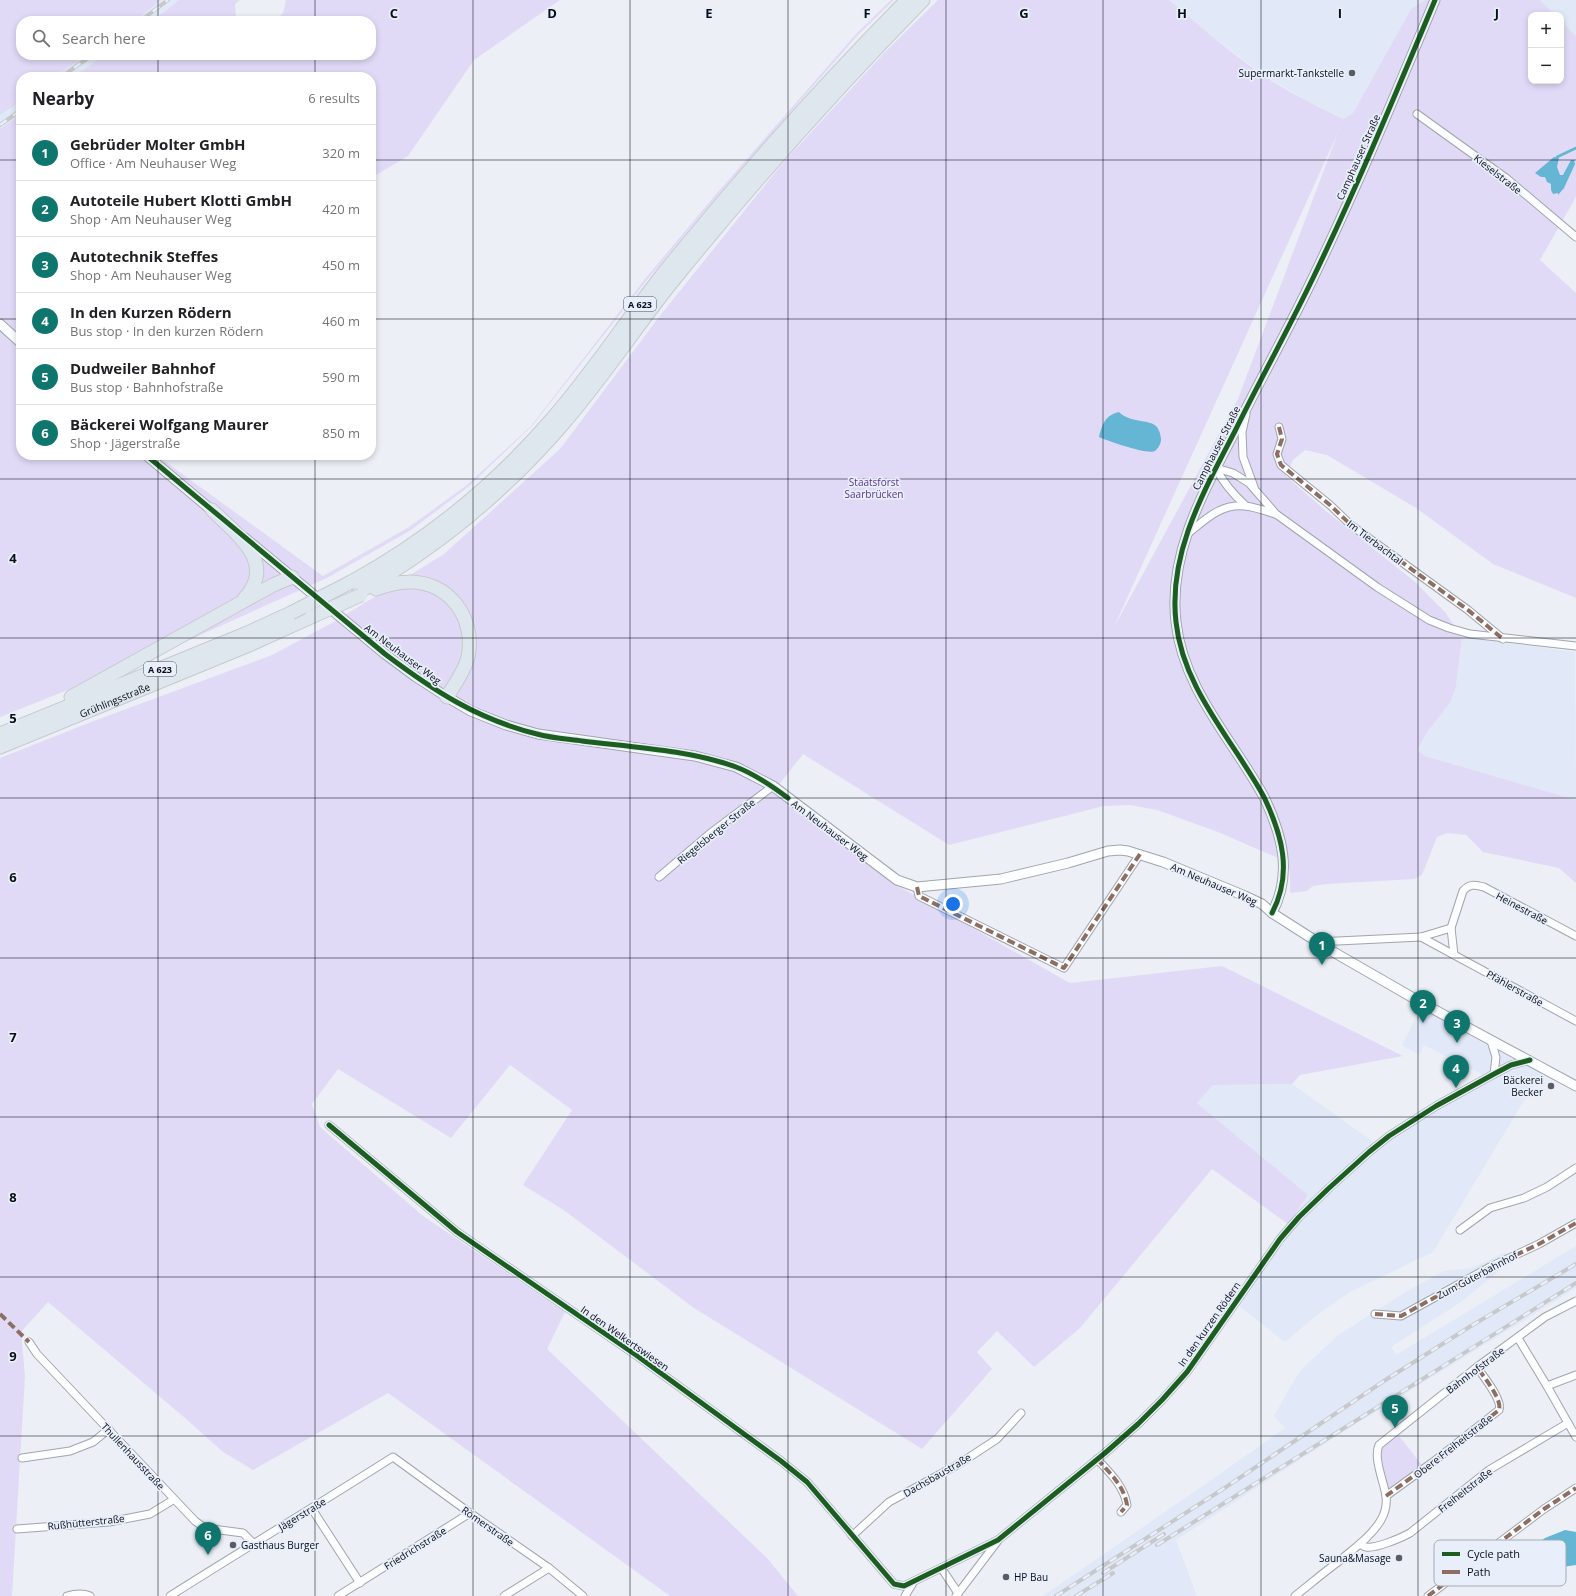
<!DOCTYPE html>
<html lang="en">
<head>
<meta charset="utf-8">
<style>
	:root { --surface:#fff; --page:#f2f2f2; --text:#202124; --muted:#757577; --line:#e0e0e0; --accent:#0f766e }
	body { margin:0; font-family:"Open Sans",sans-serif; background:var(--page); color:var(--text) }
	.controls { position:absolute; right:12px; top:12px; display:grid; overflow:hidden; border-radius:8px; box-shadow:0 2px 6px #0003 }
	.controls button { width:36px; height:36px; display:grid; place-items:center; padding:0; border:0; border-bottom:1px solid var(--line); background:var(--surface); color:var(--text); font:20px sans-serif }
	.you { position:absolute; left:953px; top:904px; width:14px; height:14px; margin:-10px; border:3px solid #fff; border-radius:50%; background:#1a73e8; box-shadow:0 0 0 6px #1a73e833 }
	.badge { display:grid; place-items:center; width:26px; height:26px; border-radius:50%; background:var(--accent); color:#fff; font-size:13px; font-weight:700 }
	.pin { position:absolute; translate:-50% -33px; filter:drop-shadow(0 1px 2px #0008) }
	.pin::after { content:''; position:absolute; top:21px; width:14px; height:12px; background:inherit; clip-path:polygon(0 0,100% 0,50% 100%) }
	.list { margin:0; padding:0; list-style:none }
	h2 { display:flex; justify-content:space-between; align-items:center; height:52px; margin:0; padding:0 16px; font-size:17px }
	h2 small { font-size:13px; font-weight:400; color:var(--muted) }
	.list li { display:grid; grid-template-columns:26px 1fr auto; gap:12px; align-items:center; box-sizing:border-box; height:56px; padding:0 16px; border-top:1px solid var(--line) }
	.list b { display:block; font-size:15px; white-space:nowrap }
	.list p { margin:0; font-size:13px; white-space:nowrap; color:var(--muted) }
	.list em { font-size:13px; font-style:normal; color:var(--muted) }
	.icon { flex:none; width:22px; height:22px; fill:none; stroke:currentColor; stroke-width:2; stroke-linecap:round; stroke-linejoin:round }
	.map { position:relative; flex:none; width:1576px; height:1596px; overflow:hidden }
	.search { position:absolute; background:var(--surface); box-shadow:0 2px 6px #0003; left:16px; top:16px; width:360px; height:44px; display:flex; align-items:center; gap:10px; box-sizing:border-box; padding:0 14px; border-radius:16px; color:var(--muted); font-size:15px }
	.panel { position:absolute; background:var(--surface); box-shadow:0 2px 6px #0003; left:16px; top:72px; width:360px; height:388px; border-radius:16px }
	.map>svg:first-child { display:block }
	.built { fill:#e1e8f7 }
	.green { fill:#e1daf7; fill-rule:evenodd }
	.water { fill:#64b6d4 }
	.lines { fill:none; stroke-linecap:round; stroke-linejoin:round }
	.stream { stroke:#64b6d4; stroke-width:2.5 }
	.minor-casing { stroke:#a1a5ac; stroke-width:9 }
	.tertiary-casing { stroke:#a1a5ac; stroke-width:11 }
	.motorway-casing { stroke:#c7c9cd; stroke-width:15 }
	.minor { stroke:#fcfdfe; stroke-width:7 }
	.tertiary { stroke:#fcfdfe; stroke-width:9 }
	.motorway { stroke:#dfe7ee; stroke-width:13 }
	.rail-casing { stroke:#c7c8ca; stroke-width:4 }
	.rail { stroke:#e8eefa; stroke-width:2.5; stroke-dasharray:8; stroke-linecap:butt }
	.motorway-bridge-casing { stroke:#c7c9cd; stroke-width:15; stroke-linecap:butt }
	.motorway-bridge { stroke:#dfe7ee; stroke-width:13 }
	.quiet { stroke:#8d6e63; stroke-width:4; stroke-dasharray:8 4; stroke-linecap:butt }
	.cycleway-casing { stroke:#e8eefa; stroke-width:8 }
	.cycleway { stroke:#1b5e20; stroke-width:5 }
	.grid { fill:none; stroke:#090e17; stroke-width:1; stroke-opacity:0.55 }
	.poi-dot { fill:#585d65; stroke:#e8eefa; stroke-width:1.5 }
	.labels { text-anchor:middle; dominant-baseline:central; stroke-width:3.5; stroke-linejoin:round; paint-order:stroke }
	.shield { fill:#e8eefa; stroke:#4c515b; stroke-width:1 }
	.shield-label { font-size:9px; font-weight:bold; fill:#090e17 }
	.poi-label { font-size:10px; fill:#090e17; stroke:#e8eefa; text-anchor:end }
	.street-label { font-size:10px; fill:#090e17; stroke:#e8eefa }
	.park-label { font-size:10px; fill:#5b358f; stroke:#e8eefa }
	.key { fill:#e8eefa; stroke:#a5abb6; stroke-width:1 }
	.key-label { font-size:11px; fill:#090e17 }
	.grid-label { font-size:13px; text-anchor:middle; font-weight:bold; fill:#090e17; stroke:#e8eefa; stroke-width:3.5; stroke-linejoin:round; paint-order:stroke }
</style>
</head>
<body>
<div class="map">
<svg width="1576" height="1596" viewBox="0 0 1576 1596">
	<rect width="100%" height="100%" fill="#eceff6"/>
	<g class="built">
		<polygon points="161,0 179,0 153,21 135,21"/>
		<polygon points="1169,0 1425,0 1411,9 1353,113 1344,119 1306,101 1264,75 1197,25"/>
		<polygon points="1540,0 1576,0 1576,36 1561,21 1561,15 1555,15"/>
		<polygon points="86,55 105,55 73,77 55,77"/>
		<polygon points="21,101 21,114 0,129 0,115"/>
		<polygon points="1462,637 1575,652 1576,800 1425,756 1417,750 1456,686"/>
		<polygon points="1423,1004 1546,1070 1528,1094 1433,1252 1350,1292 1317,1315 1285,1342 1234,1302 1308,1195 1197,1103 1213,1085 1292,1084 1375,1143 1493,1080 1424,1045 1419,1055 1402,1045"/>
		<polygon points="1576,1246 1576,1288 1332,1439 1176,1540 1197,1596 1043,1596 1210,1481 1285,1428 1274,1416 1289,1389 1301,1370 1337,1336 1407,1291 1444,1271 1472,1268 1506,1252 1510,1262 1461,1302 1391,1347 1396,1355"/>
	</g>
	<g class="green">
		<polygon points="0,0 161,0 135,21 21,21 21,55 86,55 55,77 21,77 21,101 0,115"/>
		<polygon points="179,0 240,0 235,4 236,17 239,21 153,21"/>
		<polygon points="286,0 560,0 474,60 408,156 371,178 371,121 374,118 373,110 371,107 371,77 73,77 105,55 371,55 371,21 275,21 283,13"/>
		<polygon points="891,0 894,0 857,36 718,195 647,280 532,426 468,487 411,530 327,578 158,654 0,717 0,129 21,114 21,455 156,455 323,576 409,527 467,485 531,426 645,279 717,193 856,34"/>
		<path d="M938 0H1169C1199 26 1230 52 1263 75 1288 92 1316 106 1344 119L1353 113 1411 9 1425 0H1540L1555 15H1531V81H1561V21L1576 36V197L1540 260 1576 293V598L1493 564 1416 508 1327 455 1305 450 1293 460 1286 476 1327 512 1414 581 1445 612 1462 637 1456 686 1451 701 1428 731 1417 750 1425 756 1576 800V883L1559 868 1483 852 1466 835 1448 833 1437 837 1422 875 1414 879 1327 884 1313 886 1307 891 1291 893 1290 891V872L1287 862 1218 832 1157 810 1130 805 1104 806 949 845 803 754 774 791 898 886 1070 983 1222 966 1403 1056 1300 1075 1292 1084 1213 1085 1197 1103 1308 1195 1288 1224 1212 1169 1080 1328 1034 1367 997 1331 977 1352 992 1369 922 1449 694 1308 565 1211 523 1185 572 1110 510 1065 451 1138 338 1069 312 1104 320 1127 423 1216 565 1312 547 1349 767 1558 798 1596H670L388 1393 253 1470 223 1452 185 1418 48 1302 21 1332 25 1376 12 1596H0V758L91 722 272 655 332 623 444 554 560 449 659 317 781 165 884 53ZM1340 127 1238 399 1114 627 1340 128Z"/>
		<path d="M1399 1436 1422 1465 1389 1491C1386 1481 1377 1456 1383 1447 1387 1442 1394 1439 1399 1436Z"/>
	</g>
	<g class="water">
		<polygon points="1554,157 1559,158 1557,167 1560,175 1563,175 1571,160 1574,160 1575,164 1564,188 1558,195 1558,193 1553,194 1551,190 1551,184 1547,182 1545,177 1541,177 1535,173"/>
		<path d="M1119 412C1130 423 1148 419 1156 426 1159 429 1161 435 1161 440 1161 443 1158 449 1155 451 1148 455 1108 441 1099 437 1102 425 1105 415 1119 412Z"/>
		<path d="M1565 1530 1576 1532V1565C1559 1567 1529 1574 1536 1545L1545 1538Z"/>
	</g>
	<g class="lines">
		<polyline class="stream" points="1557,157 1576,148"/>
		<g class="minor-casing">
			<g id="minor">
				<polyline points="1417,114 1506,178 1576,237"/>
				<polyline points="1246,414 1242,432 1243,457 1254,487"/>
				<polyline points="1279,427 1282,439 1277,454 1281,465 1330,505 1352,526 1468,610 1503,639"/>
				<polyline points="1216,468 1233,473 1249,483 1276,514 1377,587 1429,620 1449,628 1470,634 1576,646"/>
				<path d="M1216 468C1223 483 1234 495 1246 506"/>
				<path d="M1186 535C1204 521 1220 503 1245 506 1255 507 1266 511 1275 514"/>
				<polyline points="659,877 712,832 773,786"/>
				<polyline points="917,887 919,896 1064,968 1140,854"/>
				<polyline points="1421,937 1576,1021"/>
				<polyline points="1317,942 1421,937 1451,928"/>
				<path d="M1454 955 1451 928 1463 891C1470 883 1475 885 1484 887L1576 936"/>
				<polyline points="1491,1041 1496,1057 1494,1074"/>
				<polyline points="329,1125 457,1232 636,1355 781,1461 807,1482 894,1584 904,1586 998,1540 1105,1453 1138,1424 1162,1400 1187,1372 1280,1239 1299,1217 1328,1189 1369,1152 1389,1136 1436,1106 1494,1074 1511,1065 1530,1060"/>
				<polyline points="1460,1230 1490,1208 1524,1198 1547,1187 1576,1168"/>
				<polyline points="1375,1314 1401,1316 1490,1267 1539,1244 1576,1223"/>
				<polyline points="1518,1338 1547,1386 1576,1437"/>
				<polyline points="29,1342 37,1354 195,1521 205,1528 243,1533 253,1543"/>
				<polyline points="1547,1386 1576,1375"/>
				<polyline points="22,1458 70,1451 93,1442 109,1429"/>
				<path d="M1097 1459C1110 1473 1124 1486 1127 1505L1121 1512"/>
				<path d="M1386 1496 1433 1462 1499 1410C1503 1400 1483 1376 1477 1367"/>
				<polyline points="312,1509 360,1583"/>
				<polyline points="17,1529 109,1522 150,1514 173,1500"/>
				<polyline points="852,1536 889,1502 959,1464 997,1439 1021,1413"/>
				<path d="M1360 1544C1362 1545 1364 1547 1366 1547 1375 1549 1401 1538 1410 1533L1489 1470 1568 1423"/>
				<polyline points="942,1569 958,1593"/>
				<path d="M67 1596C74 1594 83 1593 90 1596"/>
				<path d="M170 1596C244 1549 319 1504 393 1457L470 1513 549 1568 583 1596"/>
				<polyline points="338,1596 470,1513"/>
				<polyline points="504,1596 549,1568"/>
				<polyline points="905,1596 913,1583"/>
				<polyline points="956,1596 997,1542"/>
				<path d="M1295 1596C1309 1585 1323 1573 1338 1562 1353 1549 1371 1537 1381 1520 1385 1513 1387 1504 1386 1496 1384 1482 1373 1458 1379 1445L1477 1367 1545 1317 1576 1301"/>
				<polyline points="1428,1596 1544,1509 1576,1488"/>
			</g>
		</g>
		<g class="tertiary-casing">
			<g id="tertiary">
				<polyline points="0,324 21,343"/>
				<polyline points="146,455 215,513"/>
				<polyline points="245,538 385,654 416,677 447,697 471,711 506,725 538,734 695,756 736,767 773,786 897,880 917,887 1001,879 1068,863 1108,851 1120,850 1128,851 1163,862 1245,896 1262,904 1272,913 1330,950 1422,1003 1576,1086"/>
				<path d="M1272 913C1293 873 1282 835 1264 797 1233 740 1183 689 1176 622 1168 553 1204 491 1235 431 1260 380 1288 330 1313 278 1357 187 1396 93 1435 0"/>
			</g>
		</g>
		<g class="motorway-casing">
			<g id="motorway">
				<path d="M212 510C236 534 278 563 244 599"/>
				<path d="M351 582C428 540 495 485 552 419 593 372 627 319 666 270 742 176 822 86 907 0"/>
				<path d="M376 589C387 585 396 582 408 582 449 581 476 618 468 657 465 671 454 685 447 697"/>
				<path d="M359 592C436 548 505 491 562 425 603 378 637 325 676 277 754 181 836 89 923 0"/>
				<polyline points="71,697 235,606 273,585 292,577"/>
				<polyline points="0,734 245,634 291,613"/>
				<path id="s1" d="M0 747 249 645 311 617"/>
			</g>
		</g>
		<use href="#minor" class="minor"/>
		<use href="#tertiary" class="tertiary"/>
		<use href="#motorway" class="motorway"/>
		<g class="rail-casing">
			<g id="rail">
				<polyline points="140,21 168,0"/>
				<polyline points="61,77 92,55"/>
				<polyline points="0,125 21,110"/>
				<polyline points="1157,1545 1576,1283"/>
				<polyline points="1103,1573 1164,1534"/>
				<polyline points="1056,1596 1223,1489 1387,1379 1471,1326 1576,1264"/>
				<polyline points="1076,1596 1113,1573"/>
			</g>
		</g>
		<use href="#rail" class="rail"/>
		<g class="motorway-bridge-casing">
			<g id="motorway-bridge">
				<polyline points="291,613 351,582"/>
				<polyline points="311,617 361,595"/>
			</g>
		</g>
		<use href="#motorway-bridge" class="motorway-bridge"/>
		<g class="quiet">
			<polyline points="1279,427 1282,439 1277,454 1281,465 1330,505 1352,526 1468,610 1503,639"/>
			<polyline points="917,887 919,896 1064,968 1140,854"/>
			<polyline points="0,1314 29,1342"/>
			<polyline points="1375,1314 1401,1316 1490,1267 1539,1244 1576,1223"/>
			<path d="M1097 1459C1110 1473 1124 1486 1127 1505L1121 1512"/>
			<path d="M1386 1496 1433 1462 1499 1410C1503 1400 1483 1376 1477 1367"/>
			<polyline points="1428,1596 1544,1509 1576,1488"/>
		</g>
		<g class="cycleway-casing">
			<g id="cycleway">
				<path d="M146 455 385 654C434 691 477 719 537 734 551 738 567 739 582 741 631 747 689 750 736 767 755 774 772 786 788 798"/>
				<path d="M1272 913C1293 873 1282 835 1264 797 1233 740 1183 689 1176 622 1168 553 1204 491 1235 431 1260 380 1288 330 1313 278 1357 187 1396 93 1435 0"/>
				<polyline points="329,1125 457,1232 636,1355 781,1461 807,1482 894,1584 904,1586 998,1540 1105,1453 1138,1424 1162,1400 1187,1372 1280,1239 1299,1217 1328,1189 1369,1152 1389,1136 1436,1106 1494,1074 1511,1065 1530,1060"/>
			</g>
		</g>
		<use href="#cycleway" class="cycleway"/>
	</g>
	<path class="grid" d="M158 0V21M315 0V21M473 0V1596M630 0V1596M788 0V1596M946 0V1596M1103 0V1596M1261 0V1596M1418 0V1596M158 55V77M315 55V77M0 160H21M371 160H1576M0 319H21M371 319H1576M158 455V1596M315 455V1596M0 479H1576M0 638H1576M0 798H1576M0 958H1576M0 1117H1576M0 1277H1576M0 1436H1576"/>
	<g class="poi-dot">
		<circle cx="1352" cy="73" r="4"/>
		<circle cx="1551" cy="1086" r="4"/>
		<circle cx="233" cy="1545" r="4"/>
		<circle cx="1399" cy="1558" r="4"/>
		<circle cx="1006" cy="1577" r="4"/>
	</g>
	<g class="labels">
		<g class="shield">
			<rect x="624" y="297" width="32" height="14" rx="3"/>
			<rect x="144" y="662" width="32" height="14" rx="3"/>
		</g>
		<g class="shield-label">
			<text x="640" y="304">A 623</text>
			<text x="160" y="669">A 623</text>
		</g>
		<g class="poi-label">
			<text x="1344" y="73">Supermarkt-Tankstelle</text>
			<text x="1543" y="1080">Bäckerei<tspan x="1543" dy="12">Becker</tspan></text>
			<text x="241" y="1545" text-anchor="start">Gasthaus Burger</text>
			<text x="1391" y="1558">Sauna&amp;Masage</text>
			<text x="1014" y="1577" text-anchor="start">HP Bau</text>
		</g>
		<g class="street-label">
			<text transform="translate(1358 157) rotate(-66)">Camphauser Straße</text>
			<text transform="translate(1498 174) rotate(38)">Kieselstraße</text>
			<text transform="translate(1216 448) rotate(-63)">Camphauser Straße</text>
			<text transform="translate(1375 542) rotate(37)">Im Tierbachtal</text>
			<text transform="translate(403 654) rotate(37)">Am Neuhauser Weg</text>
			<text stroke="none"><textPath href="#s1" startOffset="124">Grühlingsstraße</textPath></text>
			<text transform="translate(830 830) rotate(37)">Am Neuhauser Weg</text>
			<text transform="translate(716 831) rotate(-39)">Riegelsberger Straße</text>
			<text transform="translate(1214 884) rotate(23)">Am Neuhauser Weg</text>
			<text transform="translate(1522 908) rotate(28)">Heinestraße</text>
			<text transform="translate(1515 988) rotate(29)">Pfählerstraße</text>
			<text transform="translate(1477 1275) rotate(-28)">Zum Güterbahnhof</text>
			<text transform="translate(1209 1324) rotate(-55)">In den kurzen Rödern</text>
			<text transform="translate(625 1338) rotate(35)">In den Welkertswiesen</text>
			<text transform="translate(1475 1370) rotate(-37)">Bahnhofstraße</text>
			<text transform="translate(1453 1446) rotate(-38)">Obere Freiheitstraße</text>
			<text transform="translate(133 1456) rotate(47)">Thullenhausstraße</text>
			<text transform="translate(937 1475) rotate(-30)">Dachsbaustraße</text>
			<text transform="translate(1465 1490) rotate(-38)">Freiheitstraße</text>
			<text transform="translate(302 1514) rotate(-31)">Jägerstraße</text>
			<text transform="translate(86 1522) rotate(-6)">Rußhütterstraße</text>
			<text transform="translate(488 1526) rotate(35)">Römerstraße</text>
			<text transform="translate(415 1548) rotate(-32)">Friedrichstraße</text>
		</g>
		<g class="park-label">
			<text x="874" y="482">Staatsforst<tspan x="874" dy="12">Saarbrücken</tspan></text>
		</g>
	</g>
	<rect x="1434" y="1540" width="132" height="46" rx="6" class="key"/>
	<rect x="1442" y="1552" width="18" height="4" fill="#1b5e20"/>
	<rect x="1442" y="1570" width="18" height="4" fill="#8d6e63"/>
	<g class="key-label">
		<text x="1467" y="1558">Cycle path</text>
		<text x="1467" y="1576">Path</text>
	</g>
	<g class="grid-label">
		<text x="394" y="18">C</text>
		<text x="552" y="18">D</text>
		<text x="709" y="18">E</text>
		<text x="867" y="18">F</text>
		<text x="1024" y="18">G</text>
		<text x="1182" y="18">H</text>
		<text x="1340" y="18">I</text>
		<text x="1497" y="18">J</text>
		<text x="13" y="563">4</text>
		<text x="13" y="723">5</text>
		<text x="13" y="882">6</text>
		<text x="13" y="1042">7</text>
		<text x="13" y="1202">8</text>
		<text x="13" y="1361">9</text>
	</g>
</svg>
<div class="controls">
<button>+</button>
<button>−</button>
</div>
<div class="you"></div>
<div class="pin badge" style="left:1322px;top:965px">1</div>
<div class="pin badge" style="left:1423px;top:1023px">2</div>
<div class="pin badge" style="left:1457px;top:1043px">3</div>
<div class="pin badge" style="left:1456px;top:1088px">4</div>
<div class="pin badge" style="left:1395px;top:1428px">5</div>
<div class="pin badge" style="left:208px;top:1555px">6</div>
<div class="search"><svg class="icon" aria-label="search" viewBox="0 0 24 24"><circle cx="10" cy="10" r="6"/><path d="M15 15l6 6"/></svg>Search here</div>
<section class="panel">
<h2>Nearby<small>6 results</small></h2>
<ul class="list">
<li><span class="badge">1</span><div><b>Gebrüder Molter GmbH</b><p>Office · Am Neuhauser Weg</p></div><em>320 m</em></li>
<li><span class="badge">2</span><div><b>Autoteile Hubert Klotti GmbH</b><p>Shop · Am Neuhauser Weg</p></div><em>420 m</em></li>
<li><span class="badge">3</span><div><b>Autotechnik Steffes</b><p>Shop · Am Neuhauser Weg</p></div><em>450 m</em></li>
<li><span class="badge">4</span><div><b>In den Kurzen Rödern</b><p>Bus stop · In den kurzen Rödern</p></div><em>460 m</em></li>
<li><span class="badge">5</span><div><b>Dudweiler Bahnhof</b><p>Bus stop · Bahnhofstraße</p></div><em>590 m</em></li>
<li><span class="badge">6</span><div><b>Bäckerei Wolfgang Maurer</b><p>Shop · Jägerstraße</p></div><em>850 m</em></li>
</ul>
</section>
</div>
</body>
</html>
